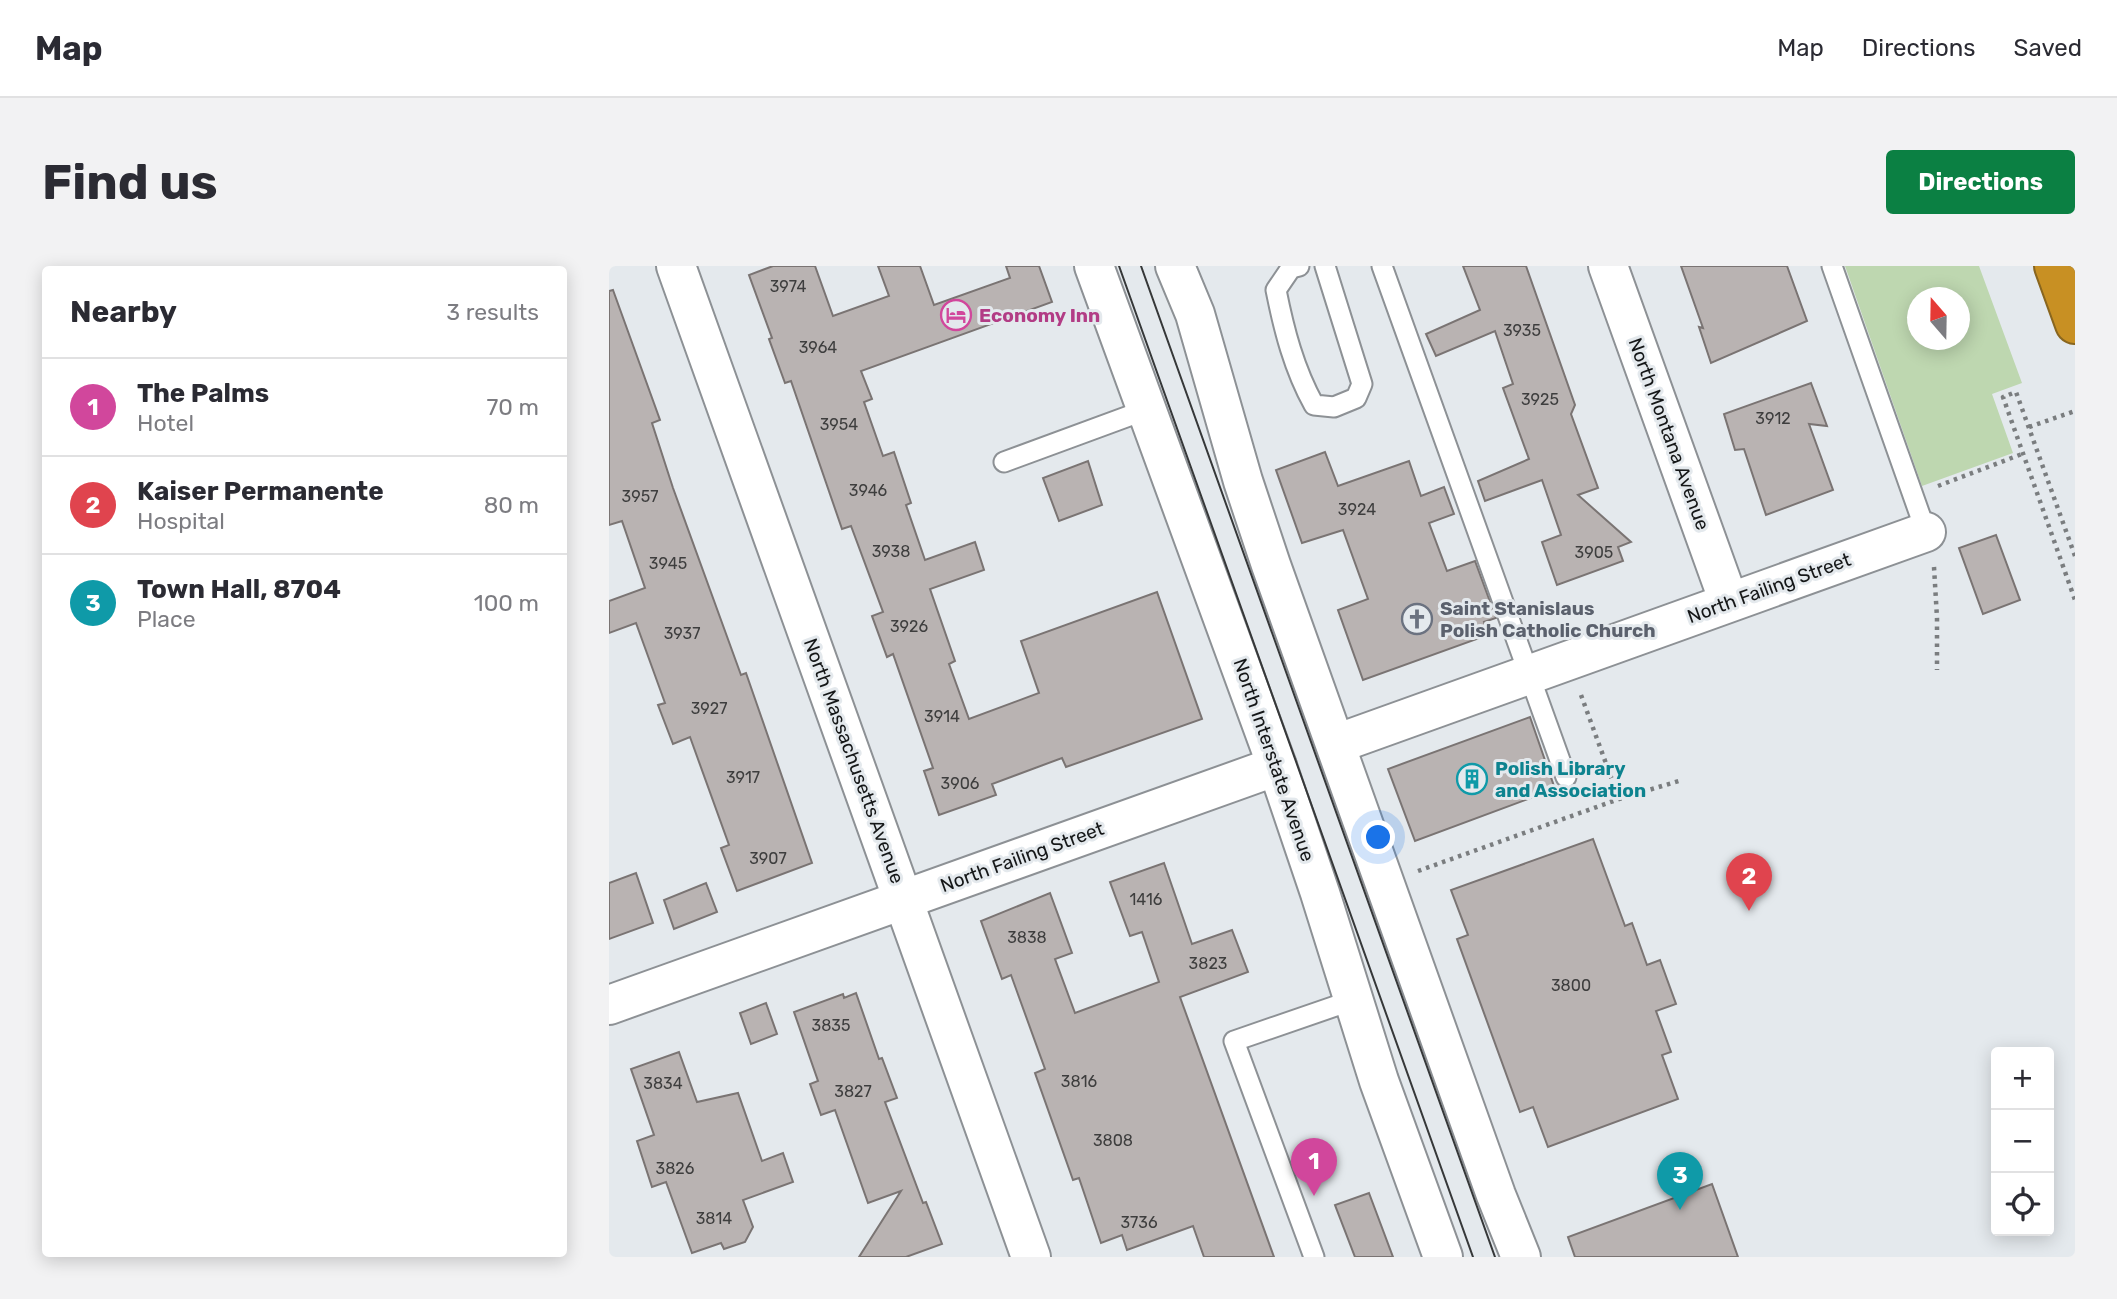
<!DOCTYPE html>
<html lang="en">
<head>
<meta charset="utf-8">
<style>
	:root { --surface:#fff; --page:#f2f2f3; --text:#2b2b33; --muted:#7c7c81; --line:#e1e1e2; --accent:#0b8043 }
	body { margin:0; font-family:Rubik,sans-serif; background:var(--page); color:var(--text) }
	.controls { position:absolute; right:21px; bottom:21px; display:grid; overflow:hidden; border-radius:7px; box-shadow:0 4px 18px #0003 }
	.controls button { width:63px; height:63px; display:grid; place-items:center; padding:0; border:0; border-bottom:2px solid var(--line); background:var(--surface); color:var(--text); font:35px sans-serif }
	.compass { position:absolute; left:1298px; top:21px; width:63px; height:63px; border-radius:50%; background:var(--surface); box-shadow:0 4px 18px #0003; rotate:340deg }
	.you { position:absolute; left:770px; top:572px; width:24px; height:24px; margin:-18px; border:5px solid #fff; border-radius:50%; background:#1a73e8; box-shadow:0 0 0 10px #1a73e833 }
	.badge { display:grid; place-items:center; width:46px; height:46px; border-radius:50%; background:var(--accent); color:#fff; font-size:23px; font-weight:700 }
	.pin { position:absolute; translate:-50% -58px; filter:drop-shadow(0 2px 4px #0008) }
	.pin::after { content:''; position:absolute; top:37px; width:24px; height:21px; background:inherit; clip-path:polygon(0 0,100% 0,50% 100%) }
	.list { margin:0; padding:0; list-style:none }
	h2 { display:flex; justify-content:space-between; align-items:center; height:91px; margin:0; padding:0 28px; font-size:30px }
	h2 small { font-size:23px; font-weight:400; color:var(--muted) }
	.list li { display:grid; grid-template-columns:46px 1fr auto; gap:21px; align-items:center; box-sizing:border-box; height:98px; padding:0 28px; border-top:2px solid var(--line) }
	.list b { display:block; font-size:26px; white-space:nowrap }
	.list p { margin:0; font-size:23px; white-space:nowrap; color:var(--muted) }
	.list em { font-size:23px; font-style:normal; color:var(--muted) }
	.icon { flex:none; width:38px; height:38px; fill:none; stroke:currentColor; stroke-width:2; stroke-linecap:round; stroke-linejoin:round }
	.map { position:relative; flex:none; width:1466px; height:991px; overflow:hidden; border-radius:7px }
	header { display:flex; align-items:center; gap:42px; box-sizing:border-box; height:98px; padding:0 35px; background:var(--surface); border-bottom:2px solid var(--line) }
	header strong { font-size:33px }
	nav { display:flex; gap:38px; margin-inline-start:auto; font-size:24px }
	.intro { display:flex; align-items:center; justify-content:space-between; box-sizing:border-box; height:168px; padding:0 42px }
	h1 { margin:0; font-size:49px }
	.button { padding:18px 32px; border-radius:7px; background:var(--accent); color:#fff; font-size:24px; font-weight:700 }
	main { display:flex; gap:42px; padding:0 42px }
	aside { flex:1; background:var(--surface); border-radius:7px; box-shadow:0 4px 18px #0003 }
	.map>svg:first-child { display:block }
	.green { fill:#bed7b0; fill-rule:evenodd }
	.building { fill:#b9b3b2; stroke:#7a7473; stroke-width:2 }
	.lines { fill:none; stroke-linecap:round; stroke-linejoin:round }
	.lane-casing { stroke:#8d9195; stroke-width:23 }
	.street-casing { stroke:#8d9195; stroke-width:42 }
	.secondary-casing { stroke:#8d9195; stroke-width:42 }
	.highway-casing { stroke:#89661f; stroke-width:42 }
	.path { stroke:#7a7d7f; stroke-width:4.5; stroke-dasharray:3.5 5; stroke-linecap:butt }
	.lane { stroke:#fff; stroke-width:19 }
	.street { stroke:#fff; stroke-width:38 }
	.secondary { stroke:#fff; stroke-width:38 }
	.highway { stroke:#c89023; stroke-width:38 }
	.tram { stroke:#363839; stroke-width:2 }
	.labels { text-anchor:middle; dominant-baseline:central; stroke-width:6; stroke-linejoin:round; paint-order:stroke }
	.number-label { font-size:16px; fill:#3e3e3e }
	.hotel-label { font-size:19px; font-weight:bold; fill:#b23c85; stroke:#e4e9ed; text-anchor:start }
	.street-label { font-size:19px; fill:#151718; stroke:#e4e9ed }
	.worship-label { font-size:19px; font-weight:bold; fill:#5b616d; stroke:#e4e9ed; text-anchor:start }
	.culture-label { font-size:19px; font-weight:bold; fill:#0d838f; stroke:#e4e9ed; text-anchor:start }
</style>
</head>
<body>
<header>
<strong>Map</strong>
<nav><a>Map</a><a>Directions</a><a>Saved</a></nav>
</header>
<div class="intro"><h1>Find us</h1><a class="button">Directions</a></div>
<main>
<aside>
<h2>Nearby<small>3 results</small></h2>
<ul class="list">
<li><span class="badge" style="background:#d1479c">1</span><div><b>The Palms</b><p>Hotel</p></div><em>70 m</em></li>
<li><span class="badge" style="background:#e0444e">2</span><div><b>Kaiser Permanente</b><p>Hospital</p></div><em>80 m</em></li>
<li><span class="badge" style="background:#0f9aa8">3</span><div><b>Town Hall, 8704</b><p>Place</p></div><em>100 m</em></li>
</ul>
</aside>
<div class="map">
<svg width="1466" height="991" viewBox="0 0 1466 991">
	<rect width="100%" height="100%" fill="#e4e9ed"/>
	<path class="green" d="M1236 0H1370L1413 117 1383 128 1404 187 1313 220ZM1338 31 1350 32V74H1308V32Z"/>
	<g class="building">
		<polygon points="164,0 206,0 224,50 280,30 269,0 311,0 325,39 401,12 397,0 430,0 443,36 252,105 263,133 255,136 274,190 285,186 302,237 297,239 316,294 366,276 375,304 321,323 346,395 340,398 360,453 430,427 412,375 548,326 593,453 457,501 453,492 383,518 387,529 330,549 315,505 324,502 284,388 278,391 263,350 274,346 242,260 233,263 182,115 176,117 160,73 163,72 140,9"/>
		<polygon points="854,0 917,0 966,139 962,148 989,222 969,229 1022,276 1009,281 1014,295 948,319 933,276 952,269 933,214 876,235 869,215 920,193 894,122 904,118 886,65 827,90 817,68 871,44"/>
		<polygon points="1072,0 1178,0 1198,55 1102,97 1090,61 1094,62"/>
		<polygon points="4,24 51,154 43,157 64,222 132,409 137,407 203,597 128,625 112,582 120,579 81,471 64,478 49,439 56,437 27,357 0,367 0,335 36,322 13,255 0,259 0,25"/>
		<polygon points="1202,117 1218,160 1200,158 1224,224 1157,249 1135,183 1126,184 1115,148"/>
		<polygon points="716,186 729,220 800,195 812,230 835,221 845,248 820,257 838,305 866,295 887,352 875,356 879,369 754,414 729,344 759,333 734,264 693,277 667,204"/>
		<polygon points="479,195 493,239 450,255 434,212"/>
		<polygon points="1387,269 1411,334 1374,348 1350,282"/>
		<polygon points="921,451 946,523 806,575 779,503"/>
		<polygon points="984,573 1016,660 1023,657 1038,699 1051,694 1067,738 1047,745 1062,786 1053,789 1069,833 939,881 924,841 911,846 848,673 859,669 842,624"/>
		<polygon points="555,597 583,678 623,664 639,706 571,731 665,991 595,991 584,960 518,984 513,969 492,977 470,912 464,914 426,807 436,803 402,709 393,713 372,655 441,627 463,687 446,693 466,747 550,716 533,666 521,670 501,616"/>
		<polygon points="27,607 44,657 0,673 0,617"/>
		<polygon points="97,617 108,646 65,663 55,634"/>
		<polygon points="247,727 270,793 273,792 288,832 276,836 314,937 317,936 333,978 297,991 250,991 292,925 259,937 226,844 212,849 201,818 209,815 185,746 234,728 235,732"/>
		<polygon points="157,737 168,768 142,778 131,747"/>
		<polygon points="70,786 88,836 129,827 153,895 174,887 184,916 134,934 144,961 136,976 115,983 112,977 83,987 57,916 43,921 28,875 45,869 22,803"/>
		<polygon points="1103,918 1129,991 966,991 959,971"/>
		<polygon points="760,927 784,991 746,991 726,939"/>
	</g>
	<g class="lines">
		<g class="lane-casing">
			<g id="lane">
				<path d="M690 0 682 2 667 24C675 64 685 103 705 139L725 141 747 132 753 118 716 0"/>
				<polyline points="773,0 957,511"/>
				<polyline points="1223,0 1317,266"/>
				<polyline points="395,196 539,143"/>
				<polyline points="705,991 625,775 744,734"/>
			</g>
		</g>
		<g class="street-casing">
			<g id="street">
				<polyline points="67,0 422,991"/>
				<polyline points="999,0 1120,336"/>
				<polyline points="727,478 1317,266"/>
				<polyline points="0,739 668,500"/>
			</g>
		</g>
		<g class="secondary-casing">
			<g id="secondary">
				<polyline points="485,0 668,500 711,627 770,815 834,991"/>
				<polyline points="566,0 586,48 634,215 662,299 887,929 912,991"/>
			</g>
		</g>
		<g class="highway-casing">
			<polyline id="highway" points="1445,0 1466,58"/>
		</g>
		<g class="path">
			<polyline points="1420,161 1466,145"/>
			<polyline points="1329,220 1413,188"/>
			<polyline points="1466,290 1407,126 1394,131 1466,334"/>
			<polyline points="1325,301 1328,352 1328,404"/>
			<polyline points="972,429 1010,533"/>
			<polyline points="809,605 1010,533 1073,514"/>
		</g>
		<use href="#lane" class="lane"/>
		<use href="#street" class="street"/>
		<use href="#secondary" class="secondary"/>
		<use href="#highway" class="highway"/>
		<g class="tram">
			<polyline points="510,0 864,991"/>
			<polyline points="532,0 886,991"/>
		</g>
	</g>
	<defs>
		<g id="hotel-ring" transform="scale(1.575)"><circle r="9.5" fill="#e4e9ed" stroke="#d1479c" stroke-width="1.5"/><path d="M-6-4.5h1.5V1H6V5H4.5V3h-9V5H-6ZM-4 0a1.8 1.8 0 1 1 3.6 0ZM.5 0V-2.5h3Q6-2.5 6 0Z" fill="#d1479c"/></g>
		<g id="church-ring" transform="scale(1.575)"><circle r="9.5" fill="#e4e9ed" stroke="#6b7280" stroke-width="1.5"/><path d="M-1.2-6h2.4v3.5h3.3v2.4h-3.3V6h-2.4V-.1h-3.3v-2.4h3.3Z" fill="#6b7280"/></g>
		<g id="building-ring" transform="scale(1.575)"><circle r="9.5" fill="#e4e9ed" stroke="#0f9aa8" stroke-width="1.5"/><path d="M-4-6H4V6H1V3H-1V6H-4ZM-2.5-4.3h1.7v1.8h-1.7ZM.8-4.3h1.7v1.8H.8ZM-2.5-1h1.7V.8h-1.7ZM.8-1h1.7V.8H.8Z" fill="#0f9aa8"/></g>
	</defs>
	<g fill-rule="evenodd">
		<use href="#hotel-ring" x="347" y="49"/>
		<use href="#church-ring" x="808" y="353"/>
		<use href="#building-ring" x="863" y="513"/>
	</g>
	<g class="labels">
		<g class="number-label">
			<text x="179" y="20">3974</text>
			<text x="913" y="64">3935</text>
			<text x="209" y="81">3964</text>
			<text x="931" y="133">3925</text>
			<text x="1164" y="152">3912</text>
			<text x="230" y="158">3954</text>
			<text x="259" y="224">3946</text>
			<text x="31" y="230">3957</text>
			<text x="748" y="243">3924</text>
			<text x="282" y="285">3938</text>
			<text x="985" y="286">3905</text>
			<text x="59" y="297">3945</text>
			<text x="300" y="360">3926</text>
			<text x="73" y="367">3937</text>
			<text x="100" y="442">3927</text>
			<text x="333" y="450">3914</text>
			<text x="134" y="511">3917</text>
			<text x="351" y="517">3906</text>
			<text x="159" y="592">3907</text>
			<text x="537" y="633">1416</text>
			<text x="418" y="671">3838</text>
			<text x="599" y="697">3823</text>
			<text x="962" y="719">3800</text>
			<text x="222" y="759">3835</text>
			<text x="470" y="815">3816</text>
			<text x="54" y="817">3834</text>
			<text x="244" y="825">3827</text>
			<text x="504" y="874">3808</text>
			<text x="66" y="902">3826</text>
			<text x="105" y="952">3814</text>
			<text x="530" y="956">3736</text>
		</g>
		<g class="hotel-label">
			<text x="370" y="49">Economy Inn</text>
		</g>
		<g class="street-label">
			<text transform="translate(1060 168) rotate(70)">North Montana Avenue</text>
			<text transform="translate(1160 322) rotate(-20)">North Failing Street</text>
			<text transform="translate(665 494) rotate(71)">North Interstate Avenue</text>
			<text transform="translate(245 495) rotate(70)">North Massachusetts Avenue</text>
			<text transform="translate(413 591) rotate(-20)">North Failing Street</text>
		</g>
		<g class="worship-label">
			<text x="831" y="342">Saint Stanislaus<tspan x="831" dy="22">Polish Catholic Church</tspan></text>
		</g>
		<g class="culture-label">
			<text x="886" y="502">Polish Library<tspan x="886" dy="22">and Association</tspan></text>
		</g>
	</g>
</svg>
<div class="controls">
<button>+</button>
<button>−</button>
<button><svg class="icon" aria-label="locate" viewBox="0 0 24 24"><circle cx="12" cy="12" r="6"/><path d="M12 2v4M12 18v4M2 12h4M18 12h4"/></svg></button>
</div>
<svg class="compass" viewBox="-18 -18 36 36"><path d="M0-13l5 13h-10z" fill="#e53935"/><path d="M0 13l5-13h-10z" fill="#7c7c81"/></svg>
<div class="you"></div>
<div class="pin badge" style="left:705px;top:930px;background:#d1479c">1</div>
<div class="pin badge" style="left:1140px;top:645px;background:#e0444e">2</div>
<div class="pin badge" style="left:1071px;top:944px;background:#0f9aa8">3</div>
</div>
</main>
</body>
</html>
